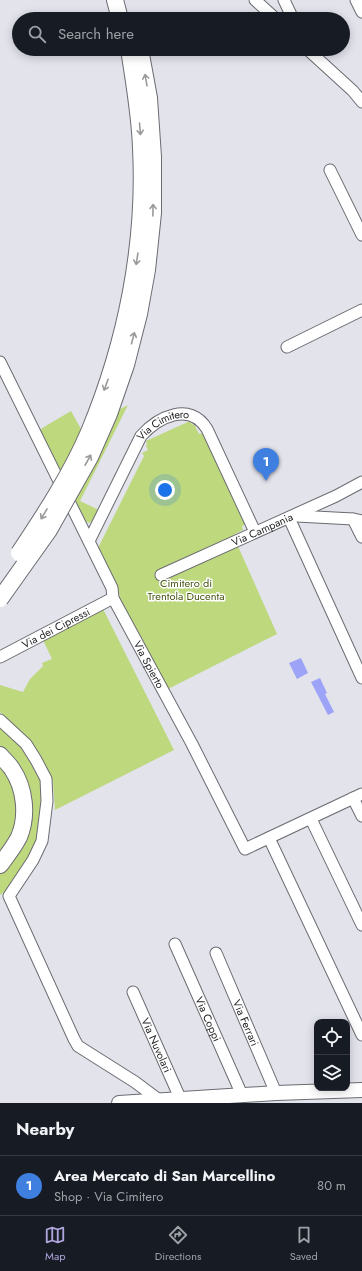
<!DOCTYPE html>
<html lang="en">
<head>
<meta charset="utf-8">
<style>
	:root { --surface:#171b24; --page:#20242c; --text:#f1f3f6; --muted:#9ea1a6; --line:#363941; --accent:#afa6de }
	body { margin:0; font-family:Jost,sans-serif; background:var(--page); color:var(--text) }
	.controls { position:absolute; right:12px; bottom:12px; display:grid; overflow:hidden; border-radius:8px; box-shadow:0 2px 10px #0003 }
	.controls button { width:36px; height:36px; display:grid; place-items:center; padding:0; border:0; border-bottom:1px solid var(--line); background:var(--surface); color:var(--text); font:20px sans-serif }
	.you { position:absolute; left:165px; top:490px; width:14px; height:14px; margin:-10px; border:3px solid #fff; border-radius:50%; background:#1a73e8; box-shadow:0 0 0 6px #1a73e833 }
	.badge { display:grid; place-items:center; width:26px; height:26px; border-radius:50%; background:var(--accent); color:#fff; font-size:13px; font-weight:700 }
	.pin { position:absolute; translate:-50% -33px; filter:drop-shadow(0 1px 2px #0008) }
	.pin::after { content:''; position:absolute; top:21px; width:14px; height:12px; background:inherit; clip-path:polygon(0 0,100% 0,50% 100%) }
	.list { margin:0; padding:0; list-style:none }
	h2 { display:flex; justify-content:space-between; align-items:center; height:52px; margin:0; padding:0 16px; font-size:17px }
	h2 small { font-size:13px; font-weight:400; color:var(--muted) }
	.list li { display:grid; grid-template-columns:26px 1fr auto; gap:12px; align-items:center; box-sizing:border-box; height:60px; padding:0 16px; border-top:1px solid var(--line) }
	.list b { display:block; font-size:15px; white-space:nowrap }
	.list p { margin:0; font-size:13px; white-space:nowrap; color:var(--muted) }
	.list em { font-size:13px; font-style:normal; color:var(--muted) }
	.icon { flex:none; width:22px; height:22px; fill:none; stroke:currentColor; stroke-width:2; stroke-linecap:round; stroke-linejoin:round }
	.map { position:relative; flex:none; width:362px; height:1103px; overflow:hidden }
	.search { position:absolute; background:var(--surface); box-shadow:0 2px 10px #0003; left:12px; right:12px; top:12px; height:44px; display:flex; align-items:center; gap:10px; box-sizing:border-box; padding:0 14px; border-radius:22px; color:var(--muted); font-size:15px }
	.sheet { height:112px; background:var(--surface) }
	nav { display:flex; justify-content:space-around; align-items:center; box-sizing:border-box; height:56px; border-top:1px solid var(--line); background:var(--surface); font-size:11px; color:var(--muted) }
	nav a { display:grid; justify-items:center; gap:2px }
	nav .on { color:var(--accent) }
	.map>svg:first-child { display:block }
	.green { fill:#bed87e }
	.building { fill:#9da3f7 }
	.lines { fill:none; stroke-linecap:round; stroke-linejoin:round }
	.minor-casing { stroke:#6b6c72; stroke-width:13 }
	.major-casing { stroke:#6b6c72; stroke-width:16 }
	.highway-casing { stroke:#6b6c72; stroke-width:18 }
	.minor { stroke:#fff; stroke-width:11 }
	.major { stroke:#fff; stroke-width:14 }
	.highway { stroke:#fff; stroke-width:16 }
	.highway-bridge-casing { stroke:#6b6c72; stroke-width:18; stroke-linecap:butt }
	.highway-bridge { stroke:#fff; stroke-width:16 }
	.oneway { stroke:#9a9a9b }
	.labels { text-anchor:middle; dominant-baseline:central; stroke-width:3; stroke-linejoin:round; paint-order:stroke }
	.street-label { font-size:11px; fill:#1e1e21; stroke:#fff }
	.park-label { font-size:11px; fill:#455412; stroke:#fff }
</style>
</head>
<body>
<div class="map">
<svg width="362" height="1103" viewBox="0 0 362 1103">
	<rect width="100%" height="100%" fill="#e2e3eb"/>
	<g class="green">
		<polygon points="128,405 80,501 99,510 94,520 89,523 85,521 39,430 71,411 81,429"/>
		<polygon points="190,421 192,425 194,424 199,434 203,433 246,524 242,526 243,530 233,535 277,634 166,690 116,598 120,595 97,550 144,456 142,453 148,450 146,446 147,445 146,441"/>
		<polygon points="103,609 174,750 55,810 53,782 41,756 0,712 0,685 23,692 30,679 43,666 42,663 52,659 43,640"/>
		<polygon points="0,725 28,753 42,781 42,833 16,879 3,893 0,895 0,874 10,860 28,826 0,749"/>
		<path d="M0 763C14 783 24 807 14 831 11 840 5 848 0 856Z"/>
	</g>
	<g class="building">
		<polygon points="301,658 308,673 297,679 289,663"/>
		<polygon points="320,678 327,693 325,694 334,712 328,715 311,682"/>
	</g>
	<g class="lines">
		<g class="minor-casing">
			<g id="minor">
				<polyline points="255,0 276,19"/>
				<polyline points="284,0 293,19"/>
				<polyline points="356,0 362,12"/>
				<polyline points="307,49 353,91 362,102"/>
				<polyline points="330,170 362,235"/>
				<polyline points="287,347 362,310"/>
				<path id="s1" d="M0 362 112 588 113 598 192 744 245 849 362 794"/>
				<polyline points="297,516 353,519 362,521"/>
				<polyline points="289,518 362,678"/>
				<polyline points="353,519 362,537"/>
				<path id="s2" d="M89 541 141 436C158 417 190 401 207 429L255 532"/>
				<path id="s3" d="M161 575 336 496 362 482"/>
				<path id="s4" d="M0 657 113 598"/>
				<polyline points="0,720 26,744 36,760 46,779 47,801 42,841 33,860 9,896 74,1039 78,1046 135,1082 159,1100"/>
				<polyline points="353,798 362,816"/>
				<polyline points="311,819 362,925"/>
				<polyline points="269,838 362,1035"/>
				<path id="s5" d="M175 944 242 1095"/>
				<path id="s6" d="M216 953 276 1093"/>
				<path id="s7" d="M133 992 180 1098"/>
			</g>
		</g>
		<g class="major-casing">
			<polyline id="major" points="119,1103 276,1093 362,1090"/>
		</g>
		<g class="highway-casing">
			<g id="highway">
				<polyline points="115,0 120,19"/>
				<path d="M0 755C4 760 9 764 12 769 25 788 28 816 19 837 14 847 6 857 0 865"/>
			</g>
		</g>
		<use href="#minor" class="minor"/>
		<use href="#major" class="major"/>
		<use href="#highway" class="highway"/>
		<g class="highway-bridge-casing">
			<g id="highway-bridge">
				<path d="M19 553C45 514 71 474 89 432 126 343 146 245 141 148 140 115 134 82 129 49"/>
				<polyline points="0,599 49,530 90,457 109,414 126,365 139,314 147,270 153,213 153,157 149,98 140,49"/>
			</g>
		</g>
		<use href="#highway-bridge" class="highway-bridge"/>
	</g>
	<defs><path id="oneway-shaft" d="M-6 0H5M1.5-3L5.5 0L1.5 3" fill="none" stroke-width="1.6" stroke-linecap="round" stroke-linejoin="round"/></defs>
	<g class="oneway">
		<use href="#oneway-shaft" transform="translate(146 80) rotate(-100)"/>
		<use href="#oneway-shaft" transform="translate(140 129) rotate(85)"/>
		<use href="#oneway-shaft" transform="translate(153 210) rotate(-89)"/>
		<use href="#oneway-shaft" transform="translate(137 259) rotate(99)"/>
		<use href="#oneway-shaft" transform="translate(133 338) rotate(-75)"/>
		<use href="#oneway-shaft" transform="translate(106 385) rotate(110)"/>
		<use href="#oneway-shaft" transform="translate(88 460) rotate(-61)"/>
		<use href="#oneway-shaft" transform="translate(44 514) rotate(121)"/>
	</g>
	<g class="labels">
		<g class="street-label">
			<text stroke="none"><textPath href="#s2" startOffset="143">Via Cimitero</textPath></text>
			<text stroke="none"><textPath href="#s3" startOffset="111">Via Campania</textPath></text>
			<text stroke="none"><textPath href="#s4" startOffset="63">Via dei Cipressi</textPath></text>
			<text stroke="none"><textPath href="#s1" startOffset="338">Via Spierto</textPath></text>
			<text stroke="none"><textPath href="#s5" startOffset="82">Via Coppi</textPath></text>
			<text stroke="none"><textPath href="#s6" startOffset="76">Via Ferrari</textPath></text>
			<text stroke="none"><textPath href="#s7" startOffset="58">Via Nuvolari</textPath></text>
		</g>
		<g class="park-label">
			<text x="186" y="583">Cimitero di<tspan x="186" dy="13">Trentola Ducenta</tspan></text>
		</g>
	</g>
</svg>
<div class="controls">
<button><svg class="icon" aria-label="locate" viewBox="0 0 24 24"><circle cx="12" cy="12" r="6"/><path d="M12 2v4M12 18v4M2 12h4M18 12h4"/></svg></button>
<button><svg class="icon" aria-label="layers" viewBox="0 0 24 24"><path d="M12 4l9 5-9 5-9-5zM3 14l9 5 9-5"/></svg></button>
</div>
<div class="you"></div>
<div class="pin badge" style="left:266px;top:481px;background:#3f7fe0">1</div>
<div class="search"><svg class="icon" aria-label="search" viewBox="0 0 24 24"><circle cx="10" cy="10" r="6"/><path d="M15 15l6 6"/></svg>Search here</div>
</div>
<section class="sheet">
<h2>Nearby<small></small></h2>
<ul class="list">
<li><span class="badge" style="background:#3f7fe0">1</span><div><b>Area Mercato di San Marcellino</b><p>Shop · Via Cimitero</p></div><em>80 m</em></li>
</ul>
</section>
<nav>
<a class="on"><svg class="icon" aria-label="map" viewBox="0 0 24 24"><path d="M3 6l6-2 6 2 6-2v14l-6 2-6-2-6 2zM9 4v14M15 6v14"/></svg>Map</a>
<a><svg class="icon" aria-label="directions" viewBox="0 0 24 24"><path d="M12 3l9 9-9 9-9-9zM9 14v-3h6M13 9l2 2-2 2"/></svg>Directions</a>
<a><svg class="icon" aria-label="saved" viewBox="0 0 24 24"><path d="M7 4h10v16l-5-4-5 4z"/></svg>Saved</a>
</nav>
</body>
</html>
